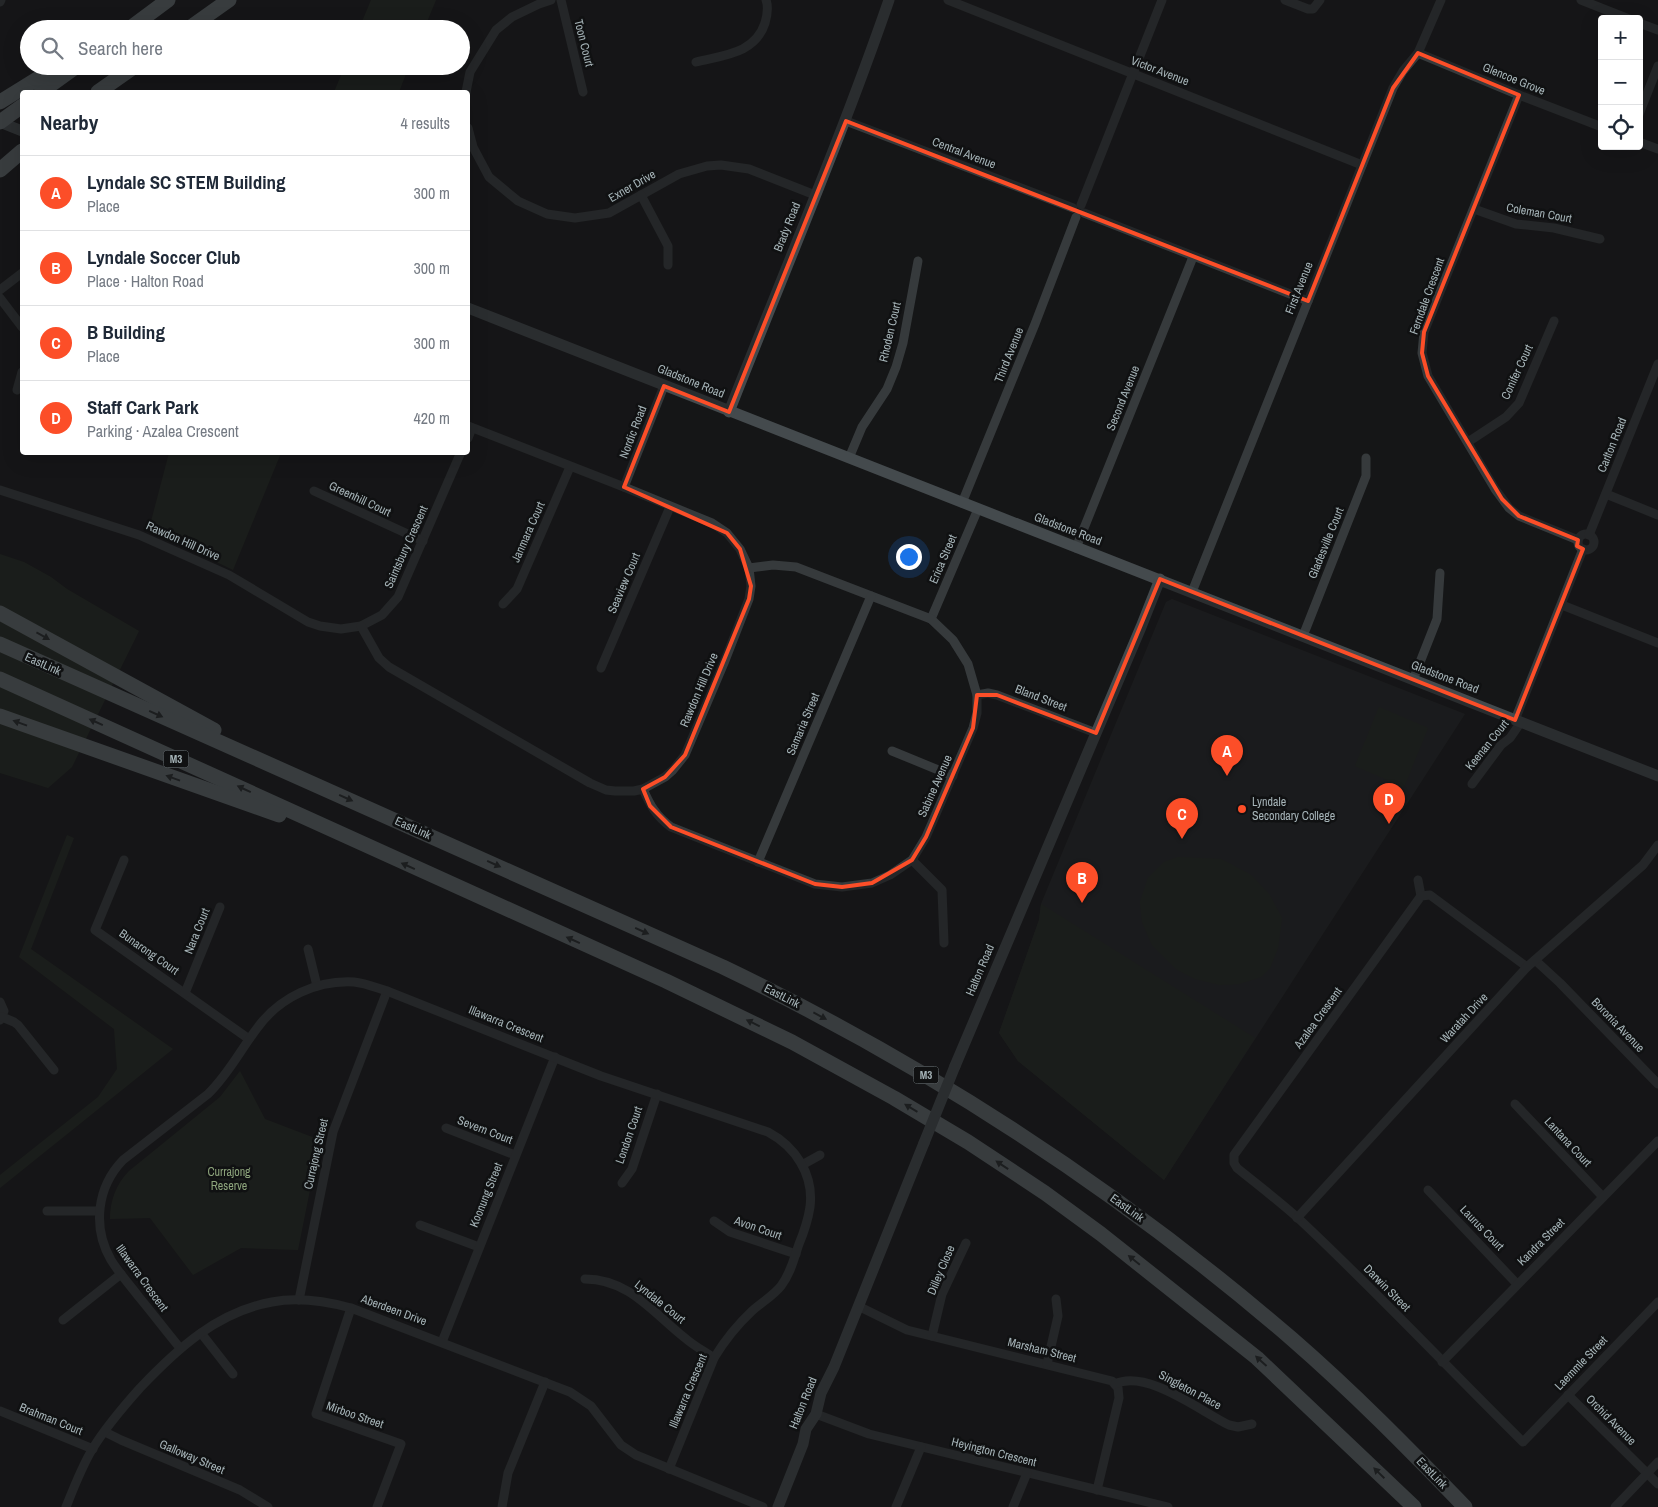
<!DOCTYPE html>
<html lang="en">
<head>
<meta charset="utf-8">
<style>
	:root { --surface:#fff; --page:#f2f2f3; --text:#1f2937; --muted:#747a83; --line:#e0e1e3; --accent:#fc4e28 }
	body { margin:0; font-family:"Archivo Narrow",sans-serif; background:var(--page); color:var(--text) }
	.controls { position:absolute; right:15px; top:15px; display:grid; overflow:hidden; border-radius:5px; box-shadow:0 5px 20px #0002 }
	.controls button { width:45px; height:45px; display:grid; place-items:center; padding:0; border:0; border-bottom:1px solid var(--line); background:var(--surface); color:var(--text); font:25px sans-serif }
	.you { position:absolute; left:908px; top:556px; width:18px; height:18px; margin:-12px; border:4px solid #fff; border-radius:50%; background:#1a73e8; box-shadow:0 0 0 8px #1a73e833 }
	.badge { display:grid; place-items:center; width:32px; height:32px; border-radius:50%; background:var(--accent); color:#fff; font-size:16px; font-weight:700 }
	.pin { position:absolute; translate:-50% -41px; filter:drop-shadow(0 1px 2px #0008) }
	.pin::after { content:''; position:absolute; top:26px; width:18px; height:15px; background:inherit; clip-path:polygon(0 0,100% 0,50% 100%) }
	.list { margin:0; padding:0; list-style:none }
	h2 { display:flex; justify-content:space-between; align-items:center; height:65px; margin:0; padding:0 20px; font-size:21px }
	h2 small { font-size:16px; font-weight:400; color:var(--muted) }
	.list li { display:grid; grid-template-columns:32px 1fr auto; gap:15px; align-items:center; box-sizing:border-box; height:75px; padding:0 20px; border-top:1px solid var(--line) }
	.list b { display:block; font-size:19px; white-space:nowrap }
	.list p { margin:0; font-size:16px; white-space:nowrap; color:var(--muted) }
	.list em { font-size:16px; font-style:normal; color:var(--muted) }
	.icon { flex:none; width:28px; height:28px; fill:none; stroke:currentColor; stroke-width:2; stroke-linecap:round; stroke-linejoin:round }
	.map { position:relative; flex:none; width:1658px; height:1507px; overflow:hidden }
	.search { position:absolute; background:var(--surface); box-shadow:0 5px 20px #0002; left:20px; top:20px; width:450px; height:55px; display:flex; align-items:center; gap:12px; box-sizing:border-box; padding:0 18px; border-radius:28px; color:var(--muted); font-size:19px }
	.panel { position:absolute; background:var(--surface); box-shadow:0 5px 20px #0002; left:20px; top:90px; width:450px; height:365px; border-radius:5px }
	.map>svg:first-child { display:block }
	.built { fill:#212324 }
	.green { fill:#21271f }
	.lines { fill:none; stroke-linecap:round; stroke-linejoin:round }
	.minor { stroke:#363a3c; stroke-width:9 }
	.secondary { stroke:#444a4d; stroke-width:11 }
	.motorway { stroke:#626b6e; stroke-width:15 }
	.secondary-bridge { stroke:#444a4d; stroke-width:11 }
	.oneway { fill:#242829 }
	.marked { fill:none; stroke:#fc4e28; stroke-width:4; stroke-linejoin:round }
	.poi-dot { fill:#fc4e28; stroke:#101112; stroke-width:2 }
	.labels { text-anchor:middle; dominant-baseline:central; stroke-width:5; stroke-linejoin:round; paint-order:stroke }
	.shield { fill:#101112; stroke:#798386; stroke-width:1 }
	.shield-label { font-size:11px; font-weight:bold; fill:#a6b4b8 }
	.street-label { font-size:12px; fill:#a6b4b8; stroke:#101112 }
	.poi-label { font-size:12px; fill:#a6b4b8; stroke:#101112; text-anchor:start }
	.park-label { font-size:12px; fill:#8da47c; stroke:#101112 }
</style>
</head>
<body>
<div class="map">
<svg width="1658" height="1507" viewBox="0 0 1658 1507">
	<rect width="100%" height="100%" fill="#151617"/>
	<polygon class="built" points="1172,599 1465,714 1164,1180 1018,1061 999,1033 1039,920 1041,904 1166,602"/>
	<g class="green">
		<polygon points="371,0 436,0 424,29 359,29"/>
		<polygon points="345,66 409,66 399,92 334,92"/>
		<polygon points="169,453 281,453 233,570 149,529"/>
		<polygon points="0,554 24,562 51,577 67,589 139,631 72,767 48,788 0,773"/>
		<polygon points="1379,707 1428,728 1404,787 1355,766"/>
		<polygon points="67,835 74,838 31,949 173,1049 0,1188 0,1175 98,1097 117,1069 114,1029 19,957"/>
		<polygon points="1178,857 1221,859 1251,875 1269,894 1282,918 1278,948 1270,968 1261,977 1239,984 1220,985 1195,979 1176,969 1152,945 1142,922 1140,902 1148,878 1164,862"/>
		<polygon points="1041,904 1255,1038 1164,1180 1018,1061 999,1033 1039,920"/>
		<path d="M240 1071 265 1119 320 1140 298 1250 241 1248 193 1275 150 1218 110 1219C110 1201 116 1184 129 1171L220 1097Z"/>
	</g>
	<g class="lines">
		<g class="minor">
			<polyline points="561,0 583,92"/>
			<polyline points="948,0 1362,165"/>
			<polyline points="1285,0 1308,9 1313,9 1320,0"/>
			<polyline points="1581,0 1629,19"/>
			<polyline points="0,2 1,0"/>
			<polyline points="1639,23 1658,30"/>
			<polyline points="1418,53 1519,95 1602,127"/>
			<path d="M696 62C723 55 755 54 765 23 767 16 769 8 766 0"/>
			<polyline points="466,92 470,72 496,30 512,17 539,4 551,0"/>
			<polyline points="1519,95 1424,332 1422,353 1428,376 1495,489 1509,508 1519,516 1578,540"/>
			<polyline points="1639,114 1658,66"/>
			<polyline points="846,121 1073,208"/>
			<polyline points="468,128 473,147 489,177 518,201 547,214 575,218 609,213 679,174 707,166 721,165 749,169 815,195"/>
			<polyline points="1639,142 1658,149"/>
			<polyline points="641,195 668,246 668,265"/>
			<polyline points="1081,205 1162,0"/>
			<polyline points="1474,209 1516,224 1554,228 1600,239"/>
			<polyline points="1084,213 1308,301"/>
			<polyline points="0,290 22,273"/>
			<polyline points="0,298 22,327"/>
			<polyline points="17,390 22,372"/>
			<polyline points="468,438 472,428"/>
			<polyline points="1468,442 1506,417 1519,403 1554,321"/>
			<polyline points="849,458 862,427 887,389 896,367 903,343 918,261"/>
			<polyline points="624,487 664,386"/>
			<polyline points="0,490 139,535 229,575 308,622 320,626 341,629 361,626 382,615 398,597 461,452"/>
			<polyline points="314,491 423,541"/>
			<polyline points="1606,494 1658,515"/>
			<polyline points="962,503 1035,324 1076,217"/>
			<circle cx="1586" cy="542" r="8"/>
			<polyline points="1589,535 1658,364"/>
			<polyline points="1076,548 1193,257"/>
			<polyline points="1192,592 1393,88 1403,71 1418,53 1441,0"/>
			<polyline points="503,604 517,589 570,467"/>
			<polyline points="1562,605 1658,643"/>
			<polyline points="931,619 978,509"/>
			<polyline points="361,626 379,658 389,667 590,783 606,790 615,791 634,791 643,789 665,777 673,770 685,755 724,663 749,599 751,586 749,568 740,549 727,533 712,523 624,487 468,426"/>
			<polyline points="1303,636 1366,476 1366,458"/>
			<polyline points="601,668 670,507"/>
			<polyline points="1413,680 1437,619 1440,573"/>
			<polyline points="977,695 988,693 997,695 1096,733"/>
			<polyline points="1515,720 1583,549"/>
			<polyline points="892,751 953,776"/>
			<polyline points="1472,784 1501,745 1510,738 1521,722"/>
			<path d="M643 789C650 805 656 816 671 827L815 884 842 887 872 883 890 875 912 860 926 837 973 728 977 713V695L968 664 953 640 931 619 796 567 773 565 749 568"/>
			<polyline points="124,860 95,930 249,1039"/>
			<polyline points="912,860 942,890 944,943"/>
			<polyline points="758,862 871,596"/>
			<polyline points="1418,880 1421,896"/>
			<polyline points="308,949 317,986"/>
			<polyline points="1535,960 1560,983 1658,1084"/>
			<path d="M1527 967 1430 895 1421 896 1234 1155V1163L1237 1168C1258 1185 1279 1201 1299 1219 1376 1291 1448 1368 1523 1442L1658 1302"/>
			<polyline points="185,993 220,907"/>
			<polyline points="0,1002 4,1011 0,1020"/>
			<polyline points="2,1017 14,1022 18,1025 54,1070"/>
			<polyline points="1515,1104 1603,1197"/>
			<polyline points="446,1128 515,1155"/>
			<polyline points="802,1165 820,1155"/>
			<polyline points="622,1183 632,1169 657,1094"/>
			<polyline points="1428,1190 1517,1284"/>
			<polyline points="47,1211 99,1211"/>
			<polyline points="1297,1218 1527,967 1643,865 1658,845"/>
			<polyline points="714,1221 730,1232 796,1254"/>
			<polyline points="420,1225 479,1247"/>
			<path d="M585 1279C629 1279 653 1313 685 1338 694 1346 704 1351 714 1358"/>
			<polyline points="299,1300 333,1132 387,991"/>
			<polyline points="858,1306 907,1330 1112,1381 1118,1388 1119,1398 1097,1490"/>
			<polyline points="351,1308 316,1414 401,1444 377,1507"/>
			<polyline points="63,1320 121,1274"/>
			<polyline points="201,1333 233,1374"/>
			<polyline points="932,1336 942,1294 966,1243"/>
			<polyline points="442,1342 555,1057"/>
			<path d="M180 1348C166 1331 153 1314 139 1297 130 1285 119 1273 111 1260 92 1227 97 1187 123 1160L208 1094C228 1075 241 1049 258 1027 280 997 317 980 354 982 365 983 377 988 387 991L601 1076 768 1132C796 1147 814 1175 810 1207 808 1220 804 1232 799 1244 794 1258 791 1273 781 1286 773 1296 762 1302 752 1311 737 1325 725 1340 714 1358L669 1469"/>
			<polyline points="1442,1362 1658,1141"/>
			<polyline points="1047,1364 1058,1316 1056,1299"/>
			<path d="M1115 1384C1147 1369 1200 1411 1229 1425L1238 1427 1252 1424"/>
			<polyline points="1568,1395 1658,1484"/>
			<polyline points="0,1411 93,1449"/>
			<polyline points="816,1414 869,1434 1168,1507"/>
			<polyline points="105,1432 121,1440 240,1490 268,1507"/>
			<path d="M66 1507C74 1487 82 1466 93 1448 106 1427 123 1407 140 1388 177 1349 217 1312 272 1302 298 1297 325 1301 351 1308L570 1392 591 1406 621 1445 636 1455 763 1507"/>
			<polyline points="502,1507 508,1473 545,1382"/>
			<polyline points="896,1507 921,1447"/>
			<polyline points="1013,1507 1027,1473"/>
			<polyline points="1615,1507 1658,1462"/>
		</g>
		<g class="secondary">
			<polyline points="0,122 22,131"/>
			<polyline points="468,308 1658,776"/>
			<path d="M729 412C783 274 841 139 889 0"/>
			<polyline points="955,1066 1141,627 1160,579"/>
			<polyline points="778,1507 803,1444 806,1429 816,1414 821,1393 834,1367 924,1143"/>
		</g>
		<g class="motorway">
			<polyline points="129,29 168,0"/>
			<polyline points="188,29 229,0"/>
			<polyline points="41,92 77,66"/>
			<polyline points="98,92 135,66"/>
			<polyline points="0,102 58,66"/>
			<polyline points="0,122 22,106"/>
			<polyline points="0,170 22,151"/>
			<polyline points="0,613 214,730"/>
			<path d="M0 644 723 967C929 1066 1119 1190 1292 1339 1353 1392 1409 1449 1465 1507"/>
			<polyline points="0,679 666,981 792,1042 894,1098 968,1142 1045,1193 1101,1234 1257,1358 1414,1507"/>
			<polyline points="0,716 279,815"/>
		</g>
		<polyline class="secondary-bridge" points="924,1143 955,1066"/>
	</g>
	<defs><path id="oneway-solid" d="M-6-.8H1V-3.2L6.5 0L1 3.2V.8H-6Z" transform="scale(1.25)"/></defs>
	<g class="oneway">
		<use href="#oneway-solid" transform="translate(43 636) rotate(29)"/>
		<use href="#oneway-solid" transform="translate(156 714) rotate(24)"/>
		<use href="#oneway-solid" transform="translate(96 722) rotate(-156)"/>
		<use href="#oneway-solid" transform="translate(20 723) rotate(-160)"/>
		<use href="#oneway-solid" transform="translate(173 778) rotate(-160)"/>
		<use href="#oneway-solid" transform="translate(244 789) rotate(-155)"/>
		<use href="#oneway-solid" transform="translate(346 798) rotate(24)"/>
		<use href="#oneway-solid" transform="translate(494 864) rotate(24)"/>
		<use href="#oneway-solid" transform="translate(408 866) rotate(-156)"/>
		<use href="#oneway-solid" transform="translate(642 931) rotate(24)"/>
		<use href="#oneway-solid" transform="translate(573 940) rotate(-156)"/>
		<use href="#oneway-solid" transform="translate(820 1016) rotate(28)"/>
		<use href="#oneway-solid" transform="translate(753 1023) rotate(-154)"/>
		<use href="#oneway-solid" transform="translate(911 1108) rotate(-149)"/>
		<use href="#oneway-solid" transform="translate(1002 1165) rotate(-146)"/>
		<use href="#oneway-solid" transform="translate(1134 1260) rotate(-141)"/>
		<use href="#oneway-solid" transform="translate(1261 1361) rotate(-138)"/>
		<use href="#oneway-solid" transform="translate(1379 1473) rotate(-136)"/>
	</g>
	<path d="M0 0H1658V1507H0ZM1418 53 1519 95 1424 332 1422 353 1428 376 1502 499 1519 516 1578 540 1577 546 1583 549 1515 720 1160 579 1096 733 997 695H977L973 728 926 837 912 860 872 883 842 887 815 884 671 827 650 806 643 789 665 777 685 755 749 599 751 586 740 549 727 533 624 487 664 386 729 412 846 121 1308 301 1393 88Z" fill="#151617" fill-opacity=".55" fill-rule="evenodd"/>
	<path class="marked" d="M1418 53 1519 95 1424 332 1422 353 1428 376 1502 499 1519 516 1578 540 1577 546 1583 549 1515 720 1160 579 1096 733 997 695H977L973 728 926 837 912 860 872 883 842 887 815 884 671 827 650 806 643 789 665 777 685 755 749 599 751 586 740 549 727 533 624 487 664 386 729 412 846 121 1308 301 1393 88Z"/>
	<circle class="poi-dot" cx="1242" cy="809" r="5"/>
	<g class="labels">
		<g class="shield">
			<rect x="163.5" y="750.5" width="25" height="17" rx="4"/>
			<rect x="913.5" y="1066.5" width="25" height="17" rx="4"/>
		</g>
		<g class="shield-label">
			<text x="176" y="759">M3</text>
			<text x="926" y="1075">M3</text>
		</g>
		<g class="street-label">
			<text transform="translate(584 43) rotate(76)">Toon Court</text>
			<text transform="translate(1160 71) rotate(21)">Victor Avenue</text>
			<text transform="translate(1514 79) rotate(22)">Glencoe Grove</text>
			<text transform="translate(964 153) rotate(21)">Central Avenue</text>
			<text transform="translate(632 186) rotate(-30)">Exner Drive</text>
			<text transform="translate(1539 213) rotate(10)">Coleman Court</text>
			<text transform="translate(787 227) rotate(-68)">Brady Road</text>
			<text transform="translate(1299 288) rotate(-68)">First Avenue</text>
			<text transform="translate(1427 296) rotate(-70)">Ferndale Crescent</text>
			<text transform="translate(890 332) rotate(-77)">Rhoden Court</text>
			<text transform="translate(1009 355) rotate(-68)">Third Avenue</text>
			<text transform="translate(1517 372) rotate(-65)">Conifer Court</text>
			<text transform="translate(691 381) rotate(22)">Gladstone Road</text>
			<text transform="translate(1123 398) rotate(-68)">Second Avenue</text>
			<text transform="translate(633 432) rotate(-69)">Nordic Road</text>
			<text transform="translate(1612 445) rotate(-68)">Carlton Road</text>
			<text transform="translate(360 499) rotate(25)">Greenhill Court</text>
			<text transform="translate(1068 529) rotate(21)">Gladstone Road</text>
			<text transform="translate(528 532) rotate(-66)">Janmara Court</text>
			<text transform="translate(183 541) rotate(24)">Rawdon Hill Drive</text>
			<text transform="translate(1326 543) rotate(-68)">Gladesville Court</text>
			<text transform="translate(406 547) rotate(-66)">Saintsbury Crescent</text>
			<text transform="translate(943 559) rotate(-67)">Erica Street</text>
			<text transform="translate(624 583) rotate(-67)">Seaview Court</text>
			<text transform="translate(43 664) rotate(24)">EastLink</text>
			<text transform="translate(1445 677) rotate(21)">Gladstone Road</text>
			<text transform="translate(699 690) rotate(-67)">Rawdon Hill Drive</text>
			<text transform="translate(1041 698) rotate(21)">Bland Street</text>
			<text transform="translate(803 724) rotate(-67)">Samaria Street</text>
			<text transform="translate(1487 745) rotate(-51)">Keenan Court</text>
			<text transform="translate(935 786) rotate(-66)">Sabine Avenue</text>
			<text transform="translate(413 828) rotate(24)">EastLink</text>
			<text transform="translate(197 931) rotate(-68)">Nara Court</text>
			<text transform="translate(149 952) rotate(35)">Bunarong Court</text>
			<text transform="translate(980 970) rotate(-67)">Halton Road</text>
			<text transform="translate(782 996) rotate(27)">EastLink</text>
			<text transform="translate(1318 1018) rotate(-54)">Azalea Crescent</text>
			<text transform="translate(1464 1018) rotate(-47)">Waratah Drive</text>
			<text transform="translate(506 1024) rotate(22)">Illawarra Crescent</text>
			<text transform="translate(1618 1025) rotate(46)">Boronia Avenue</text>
			<text transform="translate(485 1130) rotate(21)">Severn Court</text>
			<text transform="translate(629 1135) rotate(-71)">London Court</text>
			<text transform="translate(1568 1142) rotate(47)">Lantana Court</text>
			<text transform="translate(316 1154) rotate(-77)">Currajong Street</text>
			<text transform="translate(486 1195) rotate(-68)">Koonung Street</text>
			<text transform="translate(1127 1208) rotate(36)">EastLink</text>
			<text transform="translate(758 1228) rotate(19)">Avon Court</text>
			<text transform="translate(1482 1228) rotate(46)">Laurus Court</text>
			<text transform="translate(1541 1242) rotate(-45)">Kandra Street</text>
			<text transform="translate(941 1270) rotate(-67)">Dilley Close</text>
			<text transform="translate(142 1278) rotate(54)">Illawarra Crescent</text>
			<text transform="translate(1387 1288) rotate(45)">Darwin Street</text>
			<text transform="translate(660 1302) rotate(39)">Lyndale Court</text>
			<text transform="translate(394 1310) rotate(20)">Aberdeen Drive</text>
			<text transform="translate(1042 1350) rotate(14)">Marsham Street</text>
			<text transform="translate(1581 1363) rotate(-46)">Laemmle Street</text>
			<text transform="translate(1190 1390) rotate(28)">Singleton Place</text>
			<text transform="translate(688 1391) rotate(-67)">Illawarra Crescent</text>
			<text transform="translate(803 1403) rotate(-68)">Halton Road</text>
			<text transform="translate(355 1415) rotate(19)">Mirboo Street</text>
			<text transform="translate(51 1419) rotate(22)">Brahman Court</text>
			<text transform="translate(1611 1420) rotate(45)">Orchid Avenue</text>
			<text transform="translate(994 1452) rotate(14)">Heyington Crescent</text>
			<text transform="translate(192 1457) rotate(23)">Galloway Street</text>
			<text transform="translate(1432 1473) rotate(46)">EastLink</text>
		</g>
		<g class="poi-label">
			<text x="1252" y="802">Lyndale<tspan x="1252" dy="14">Secondary College</tspan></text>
		</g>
		<g class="park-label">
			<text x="229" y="1172">Currajong<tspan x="229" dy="14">Reserve</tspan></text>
		</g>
	</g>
</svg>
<div class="controls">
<button>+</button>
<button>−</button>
<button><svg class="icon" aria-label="locate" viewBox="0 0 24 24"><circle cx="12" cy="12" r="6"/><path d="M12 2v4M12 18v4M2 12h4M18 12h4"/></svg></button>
</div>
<div class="you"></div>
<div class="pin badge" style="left:1227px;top:776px">A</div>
<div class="pin badge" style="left:1082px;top:903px">B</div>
<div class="pin badge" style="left:1182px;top:839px">C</div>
<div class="pin badge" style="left:1389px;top:824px">D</div>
<div class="search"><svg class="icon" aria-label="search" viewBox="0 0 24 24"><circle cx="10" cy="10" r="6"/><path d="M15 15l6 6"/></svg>Search here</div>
<section class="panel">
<h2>Nearby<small>4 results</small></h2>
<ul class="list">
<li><span class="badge">A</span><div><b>Lyndale SC STEM Building</b><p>Place</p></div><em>300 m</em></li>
<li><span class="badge">B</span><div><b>Lyndale Soccer Club</b><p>Place · Halton Road</p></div><em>300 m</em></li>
<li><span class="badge">C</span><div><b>B Building</b><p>Place</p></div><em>300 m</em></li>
<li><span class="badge">D</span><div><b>Staff Cark Park</b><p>Parking · Azalea Crescent</p></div><em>420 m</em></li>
</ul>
</section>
</div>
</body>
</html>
